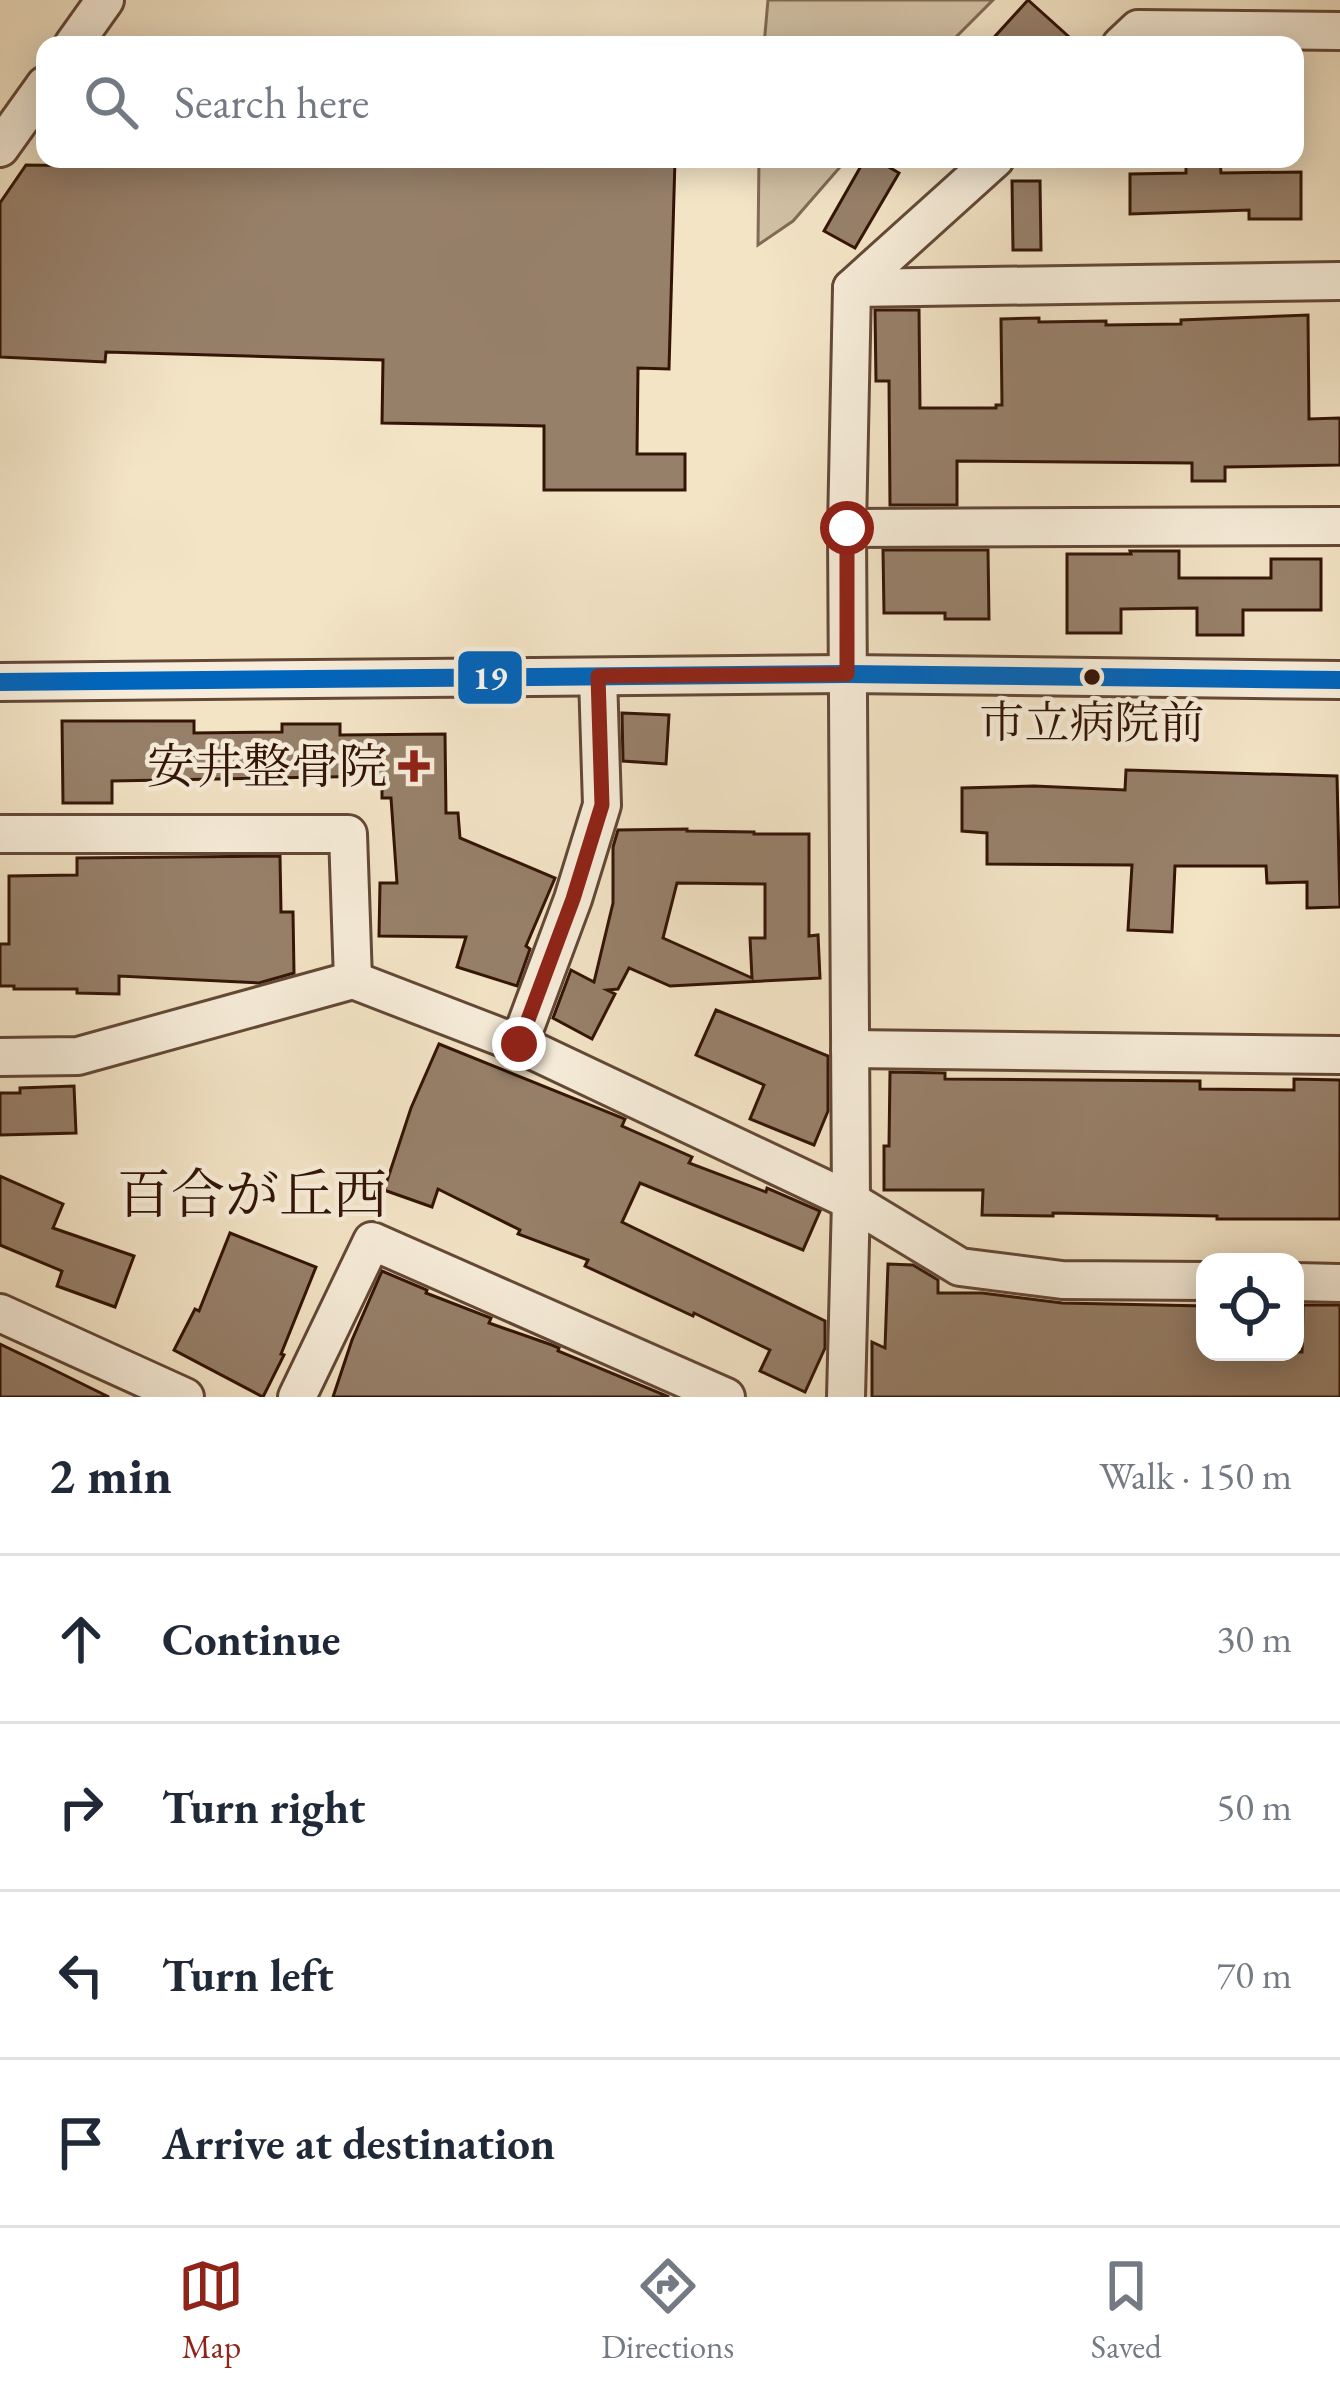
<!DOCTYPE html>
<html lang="en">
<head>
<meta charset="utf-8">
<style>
	:root { --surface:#fff; --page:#f2f2f3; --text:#1f2937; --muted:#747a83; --line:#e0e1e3; --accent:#8f2418 }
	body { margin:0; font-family:"EB Garamond","Noto Serif JP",serif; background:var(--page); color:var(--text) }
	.controls { position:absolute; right:36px; bottom:36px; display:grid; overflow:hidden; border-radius:24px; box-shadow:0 6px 30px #0003 }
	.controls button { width:108px; height:108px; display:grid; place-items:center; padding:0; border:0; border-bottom:3px solid var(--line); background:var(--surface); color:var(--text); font:60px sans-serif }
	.stop { position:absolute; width:36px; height:36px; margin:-27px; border:9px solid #8f2418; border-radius:50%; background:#fff }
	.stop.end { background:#8f2418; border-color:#fff; box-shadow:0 3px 12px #0008 }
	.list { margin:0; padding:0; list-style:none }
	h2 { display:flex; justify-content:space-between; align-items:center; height:156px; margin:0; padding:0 48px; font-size:51px }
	h2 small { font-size:39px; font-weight:400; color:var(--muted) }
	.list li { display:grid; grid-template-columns:78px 1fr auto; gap:36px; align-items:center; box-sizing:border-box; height:168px; padding:0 48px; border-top:3px solid var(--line) }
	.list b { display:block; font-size:45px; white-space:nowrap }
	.list em { font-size:39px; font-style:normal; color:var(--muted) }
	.icon { flex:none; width:66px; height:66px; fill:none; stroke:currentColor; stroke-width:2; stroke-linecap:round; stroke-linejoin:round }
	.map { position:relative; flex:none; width:1340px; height:1397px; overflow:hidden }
	.search { position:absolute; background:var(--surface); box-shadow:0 6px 30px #0003; left:36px; right:36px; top:36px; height:132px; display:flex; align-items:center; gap:30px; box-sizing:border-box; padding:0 42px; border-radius:24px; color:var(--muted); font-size:45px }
	.sheet { height:828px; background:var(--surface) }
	nav { display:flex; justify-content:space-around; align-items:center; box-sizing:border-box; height:168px; border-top:3px solid var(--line); background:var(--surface); font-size:33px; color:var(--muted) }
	nav a { display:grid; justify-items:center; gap:6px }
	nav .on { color:var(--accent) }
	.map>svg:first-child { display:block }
	.green { fill:#d2c1a5; stroke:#826a56; stroke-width:3 }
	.building { fill:#97806a; stroke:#331406; stroke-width:3; fill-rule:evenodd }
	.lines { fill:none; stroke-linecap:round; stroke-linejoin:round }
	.minor-casing { stroke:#634836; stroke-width:42 }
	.minor { stroke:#f7edda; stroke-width:36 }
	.bus-1-casing { stroke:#f7edda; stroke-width:27 }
	.bus-1 { stroke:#0065bd; stroke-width:18 }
	.route { stroke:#8f2418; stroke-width:15 }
	.bus-dot { fill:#331406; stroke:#f7edda; stroke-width:4.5 }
	.poi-dot { fill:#8f2418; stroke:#f7edda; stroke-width:4.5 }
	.labels { text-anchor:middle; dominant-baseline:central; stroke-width:9; stroke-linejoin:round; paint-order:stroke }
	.bus-label { font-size:45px; fill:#331406; stroke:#f7edda }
	.poi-label { font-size:48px; fill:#331406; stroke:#f7edda; text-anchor:end }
	.quarter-label { font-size:54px; fill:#331406; stroke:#f7edda }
	.line-badge { stroke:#f7edda; stroke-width:4.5 }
	.badge-label { font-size:33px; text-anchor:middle; font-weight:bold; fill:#fff }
</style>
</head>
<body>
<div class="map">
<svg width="1340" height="1397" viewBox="0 0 1340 1397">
	<rect width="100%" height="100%" fill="#f3e4c6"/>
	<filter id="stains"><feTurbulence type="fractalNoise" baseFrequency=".00167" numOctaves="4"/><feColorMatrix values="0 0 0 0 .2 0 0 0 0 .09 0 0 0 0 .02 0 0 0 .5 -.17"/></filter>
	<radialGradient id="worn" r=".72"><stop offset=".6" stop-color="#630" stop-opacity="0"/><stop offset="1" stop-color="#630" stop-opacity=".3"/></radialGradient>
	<g class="green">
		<polygon points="768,0 993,0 948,45 764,45"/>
		<polygon points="759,159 847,159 793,221 758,245"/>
	</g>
	<g class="building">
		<polygon points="1028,0 1078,45 987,45"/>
		<polygon points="93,159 675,159 669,369 638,368 637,454 685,454 685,490 544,490 544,426 382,423 383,360 106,352 105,362 0,357 0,203 26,165 93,166"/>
		<polygon points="865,159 875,159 899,173 855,248 824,231"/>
		<polygon points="1220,160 1221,173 1301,172 1301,219 1249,219 1249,210 1130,214 1130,174 1186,173 1186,161"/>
		<polygon points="1012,181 1040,181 1041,250 1013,250"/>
		<polygon points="875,310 919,310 920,408 996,408 996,405 1002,405 1001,319 1039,318 1039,322 1106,321 1106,325 1181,324 1181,320 1308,315 1309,419 1340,418 1340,465 1225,467 1225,481 1192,481 1192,463 957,461 957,505 890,505 889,381 876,381"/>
		<polygon points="883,550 988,550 989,619 945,619 945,613 884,613"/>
		<polygon points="1130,551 1179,551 1179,578 1271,578 1271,559 1321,559 1321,610 1243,610 1243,635 1197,635 1197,608 1121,609 1121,633 1067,633 1067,554 1131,554"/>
		<polygon points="622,713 669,715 666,764 623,761"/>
		<polygon points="62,721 194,721 194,733 282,732 282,724 340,724 340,735 445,734 446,813 458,813 460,838 555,878 526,946 530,949 517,986 457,967 466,937 379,936 380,883 397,883 391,798 382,798 382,776 112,781 112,803 63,803"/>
		<polygon points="1126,770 1337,776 1340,907 1307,908 1307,882 1267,883 1266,866 1175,866 1172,932 1128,930 1132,865 987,864 987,833 962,831 962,788 1034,786 1125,790"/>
		<path d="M687 829V831L754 832V834H809V936L818 935 820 978 670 986 629 968 618 989 607 990 615 994 592 1039 553 1018 571 970 594 982 613 903V847L618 830ZM677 883 765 884V938H750L752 978 663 938Z"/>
		<polygon points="280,856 281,912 293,912 294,973 259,983 119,976 119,994 77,993 77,989 14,989 14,986 0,986 0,944 9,944 9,876 77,875 77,858"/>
		<polygon points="716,1010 828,1056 828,1111 814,1145 750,1119 764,1085 696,1055"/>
		<polygon points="439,1044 625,1119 622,1126 692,1157 689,1163 766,1192 767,1188 820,1211 803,1250 640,1183 622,1222 825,1321 825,1348 805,1392 760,1371 770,1350 694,1313 693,1316 585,1266 588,1260 518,1234 520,1230 438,1189 432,1207 384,1190 411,1108"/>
		<polygon points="890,1072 945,1073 945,1079 1200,1081 1200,1089 1294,1090 1294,1079 1340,1080 1340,1219 1217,1219 1217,1216 1053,1213 1053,1216 982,1215 983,1190 884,1190 884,1146 889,1146"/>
		<polygon points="74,1086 76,1133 0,1135 0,1093 20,1093 20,1088"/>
		<polygon points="0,1176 63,1204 53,1228 134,1256 115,1307 57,1286 62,1271 0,1245"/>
		<polygon points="230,1233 316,1267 281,1354 284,1355 263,1397 174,1350 195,1309 199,1311"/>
		<polygon points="888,1264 913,1265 938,1280 938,1293 982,1293 1062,1303 1205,1306 1205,1352 1302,1352 1303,1305 1340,1305 1340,1397 872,1397 872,1342 885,1348"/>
		<polygon points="382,1271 427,1290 426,1293 491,1318 489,1323 552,1345 559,1348 558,1351 669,1397 333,1397 352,1340"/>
		<polygon points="0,1344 46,1366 109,1397 0,1397"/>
	</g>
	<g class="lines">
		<g class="minor-casing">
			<g id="minor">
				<polyline points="73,45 105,0"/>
				<polyline points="1121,45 1138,29 1340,31"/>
				<polyline points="0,148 45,85"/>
				<polyline points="852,288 1340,281"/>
				<polyline points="847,528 1340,526"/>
				<polyline points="0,682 847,674 1340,680"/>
				<polyline points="0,834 348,834 353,980"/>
				<polyline points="519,1044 573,899 602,805 598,677"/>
				<polyline points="850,1049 1340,1055"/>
				<polyline points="0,1057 78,1056 353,980 519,1044 851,1201 960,1267 1062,1280 1205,1281"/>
				<polyline points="1295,1282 1340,1283"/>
				<polyline points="0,1313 185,1397"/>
				<polyline points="297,1397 372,1241 726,1397"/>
				<polyline points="846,1397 851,1201 847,528 852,288 995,159"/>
			</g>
		</g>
		<use href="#minor" class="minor"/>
		<g class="bus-1-casing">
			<polyline id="bus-1" points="0,682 847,674 1340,680"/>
		</g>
		<use href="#bus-1" class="bus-1"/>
	</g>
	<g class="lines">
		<polyline class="route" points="519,1044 573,899 602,805 598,676 847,674 847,528"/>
	</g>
	<circle class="bus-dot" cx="1092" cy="677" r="10"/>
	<path class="poi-dot" d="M408 748h12v12h12v12h-12v12h-12v-12h-12v-12h12z"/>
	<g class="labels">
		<g class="bus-label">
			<text x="1092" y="722">市立病院前</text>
		</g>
		<g class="poi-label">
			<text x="387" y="766">安井整骨院</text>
		</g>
		<g class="quarter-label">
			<text x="252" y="1194">百合が丘西</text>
		</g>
	</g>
	<rect class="line-badge" x="456" y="649" width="68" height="57" rx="12" fill="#0065bd"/>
	<g class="badge-label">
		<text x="490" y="689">19</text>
	</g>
	<rect width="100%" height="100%" filter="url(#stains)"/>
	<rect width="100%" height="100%" fill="url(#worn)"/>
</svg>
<div class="controls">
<button><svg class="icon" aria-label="locate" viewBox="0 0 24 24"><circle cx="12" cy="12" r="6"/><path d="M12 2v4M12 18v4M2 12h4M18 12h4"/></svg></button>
</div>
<div class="stop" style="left:847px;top:528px"></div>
<div class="stop end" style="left:519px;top:1044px"></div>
<div class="search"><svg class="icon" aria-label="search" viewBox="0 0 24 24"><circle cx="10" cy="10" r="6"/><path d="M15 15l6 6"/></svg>Search here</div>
</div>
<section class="sheet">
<h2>2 min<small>Walk · 150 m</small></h2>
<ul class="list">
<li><svg class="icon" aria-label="ahead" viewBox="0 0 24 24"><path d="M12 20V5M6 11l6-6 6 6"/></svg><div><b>Continue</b></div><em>30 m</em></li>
<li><svg class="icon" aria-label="right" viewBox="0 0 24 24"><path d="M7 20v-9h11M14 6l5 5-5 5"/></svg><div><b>Turn right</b></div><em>50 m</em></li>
<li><svg class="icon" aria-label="left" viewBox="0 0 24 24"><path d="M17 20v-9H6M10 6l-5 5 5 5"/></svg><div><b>Turn left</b></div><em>70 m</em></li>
<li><svg class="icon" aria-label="arrive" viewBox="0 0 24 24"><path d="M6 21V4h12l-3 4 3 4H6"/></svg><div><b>Arrive at destination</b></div></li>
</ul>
</section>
<nav>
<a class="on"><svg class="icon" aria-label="map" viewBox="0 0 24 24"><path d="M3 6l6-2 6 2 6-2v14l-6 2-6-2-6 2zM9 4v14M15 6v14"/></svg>Map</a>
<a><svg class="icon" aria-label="directions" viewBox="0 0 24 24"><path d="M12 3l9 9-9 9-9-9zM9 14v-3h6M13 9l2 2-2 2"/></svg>Directions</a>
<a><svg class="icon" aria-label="saved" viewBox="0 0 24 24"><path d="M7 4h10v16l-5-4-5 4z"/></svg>Saved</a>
</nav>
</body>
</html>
